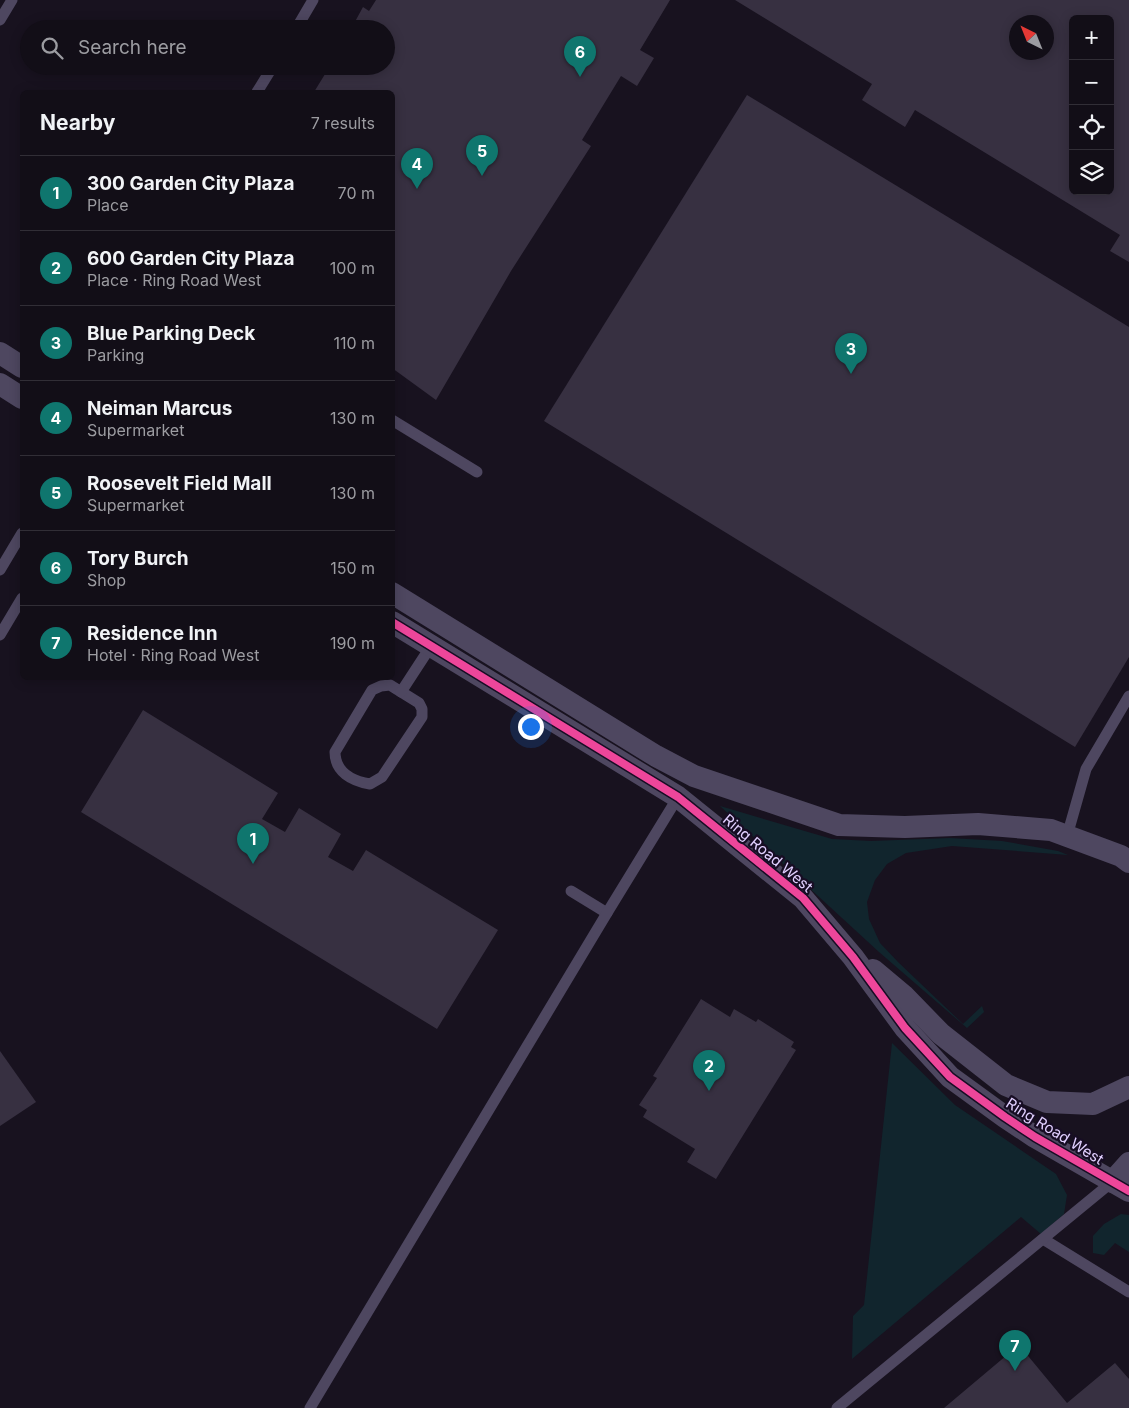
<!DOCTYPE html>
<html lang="en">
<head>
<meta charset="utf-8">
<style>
	:root { --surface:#120e17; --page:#1b1720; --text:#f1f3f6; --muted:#9c9ca1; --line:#312e36; --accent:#0f766e }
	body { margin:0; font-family:Inter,sans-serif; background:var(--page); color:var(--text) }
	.controls { position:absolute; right:15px; top:15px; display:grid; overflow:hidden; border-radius:8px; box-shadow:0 2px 12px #0003 }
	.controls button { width:45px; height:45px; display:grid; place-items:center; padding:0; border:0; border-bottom:1px solid var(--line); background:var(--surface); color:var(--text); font:25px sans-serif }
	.compass { position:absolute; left:1009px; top:15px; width:45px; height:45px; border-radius:50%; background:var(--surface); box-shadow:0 2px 12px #0003; rotate:317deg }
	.you { position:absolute; left:530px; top:726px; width:18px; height:18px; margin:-12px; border:4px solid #fff; border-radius:50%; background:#1a73e8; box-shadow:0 0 0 8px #1a73e833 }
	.badge { display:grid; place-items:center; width:32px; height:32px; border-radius:50%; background:var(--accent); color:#fff; font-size:16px; font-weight:700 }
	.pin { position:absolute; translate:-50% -41px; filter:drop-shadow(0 1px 2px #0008) }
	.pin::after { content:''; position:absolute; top:26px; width:18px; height:15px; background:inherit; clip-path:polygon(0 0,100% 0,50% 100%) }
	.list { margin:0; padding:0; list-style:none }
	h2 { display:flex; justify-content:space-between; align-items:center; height:65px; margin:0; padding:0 20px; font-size:21px }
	h2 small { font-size:16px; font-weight:400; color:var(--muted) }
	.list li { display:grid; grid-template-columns:32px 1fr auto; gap:15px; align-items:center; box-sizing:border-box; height:75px; padding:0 20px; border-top:1px solid var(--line) }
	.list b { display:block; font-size:19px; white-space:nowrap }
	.list p { margin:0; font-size:16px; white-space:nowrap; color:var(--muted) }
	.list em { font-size:16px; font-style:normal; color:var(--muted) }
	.icon { flex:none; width:28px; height:28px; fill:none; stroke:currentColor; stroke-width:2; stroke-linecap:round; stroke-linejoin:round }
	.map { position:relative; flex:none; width:1129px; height:1408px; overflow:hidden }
	.search { position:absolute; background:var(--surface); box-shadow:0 2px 12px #0003; left:20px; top:20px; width:375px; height:55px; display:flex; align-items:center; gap:12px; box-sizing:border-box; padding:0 18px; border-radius:28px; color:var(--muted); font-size:19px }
	.panel { position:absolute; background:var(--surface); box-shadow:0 2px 12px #0003; left:20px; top:90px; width:375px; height:590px; border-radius:8px }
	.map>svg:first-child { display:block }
	.green { fill:#11252d }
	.building { fill:#373041; fill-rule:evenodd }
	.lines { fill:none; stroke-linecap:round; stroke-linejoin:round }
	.service { stroke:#4e4760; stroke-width:11 }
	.minor { stroke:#4e4760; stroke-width:22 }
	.cycleway-casing { stroke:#170d24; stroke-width:11 }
	.cycleway { stroke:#ed469a; stroke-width:8 }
	.labels { text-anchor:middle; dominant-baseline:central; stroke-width:4.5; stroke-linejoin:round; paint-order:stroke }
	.street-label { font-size:15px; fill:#e1d0ff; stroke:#170d24 }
</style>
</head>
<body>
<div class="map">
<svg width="1129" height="1408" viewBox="0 0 1129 1408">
	<rect width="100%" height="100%" fill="#18121f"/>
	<g class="green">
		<polygon points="720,806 832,839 871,841 950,838 1002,841 1058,851 1068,855 952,846 906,853 887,864 875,880 867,902 869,919 880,943 898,962 963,1024 982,1006 984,1012 967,1028 879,952"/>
		<polygon points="892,1043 955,1105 1056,1174 1067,1195 1064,1214 1041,1234 1021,1217 852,1359 853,1316 864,1305"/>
		<polygon points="1121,1214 1129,1215 1129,1252 1115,1243 1104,1255 1093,1253 1093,1236 1104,1224"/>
	</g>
	<g class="building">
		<polygon points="376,0 670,0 640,50 654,58 637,86 621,76 582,140 591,146 511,271 436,400 392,368 392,92 314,92 330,66 386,66 386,29 351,29 363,7 369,11"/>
		<path d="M735 0H1129V262L1110 251 1120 235 915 110 905 127 862 100 872 84ZM1073 19H1110V191H1073ZM1016 22H1046V52H1016Z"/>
		<polygon points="747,95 1129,327 1129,657 1075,747 544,421"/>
		<polygon points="143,710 278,793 262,819 285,832 299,808 341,834 328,857 353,871 366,850 498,930 437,1029 81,812"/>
		<polygon points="701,999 730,1017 734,1009 756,1022 758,1019 794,1042 791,1047 796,1050 716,1179 687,1162 695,1149 643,1117 647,1110 639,1105 657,1078 653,1076"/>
		<polygon points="0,1051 36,1102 0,1126"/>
		<polygon points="1019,1345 1067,1403 1115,1363 1129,1379 1129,1408 944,1408"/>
	</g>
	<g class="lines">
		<g class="service">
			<polyline points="0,20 12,0"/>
			<polyline points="296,29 313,0"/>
			<polyline points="257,92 273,66"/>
			<polyline points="392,420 477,472"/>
			<polyline points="0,570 22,533"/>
			<polyline points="0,635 22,598"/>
			<path d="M390 685 419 703 422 709V717L382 777 370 784C352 781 335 772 335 752L372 690 381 686Z"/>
			<polyline points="401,692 431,646"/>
			<polyline points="1067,836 1086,769 1129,696"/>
			<polyline points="571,891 607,913"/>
			<polyline points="1043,1239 1129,1292"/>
			<polyline points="310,1408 607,913 678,797"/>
			<polyline points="837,1408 1112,1182"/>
		</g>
		<g class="minor">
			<polyline points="0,353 22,367"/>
			<polyline points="0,384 22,398"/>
			<polyline points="392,593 656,756 694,776 839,825 905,827 978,824 1051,830 1121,856 1129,862"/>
			<polyline points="392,622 678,797 803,898 853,957 905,1028 950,1077 1005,1117 1035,1137 1129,1191"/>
			<polyline points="873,970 904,996 941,1034 1006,1085 1047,1102 1093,1104 1129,1087"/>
			<polyline points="1112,1182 1129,1163"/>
		</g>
		<g class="cycleway-casing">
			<polyline id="cycleway" points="392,622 678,797 803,898 853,957 905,1028 950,1077 1005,1117 1035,1137 1129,1191"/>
		</g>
		<use href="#cycleway" class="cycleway"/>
	</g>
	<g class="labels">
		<g class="street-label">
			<text transform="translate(768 853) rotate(40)">Ring Road West</text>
			<text transform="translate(1055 1131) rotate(32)">Ring Road West</text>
		</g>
	</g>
</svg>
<div class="controls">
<button>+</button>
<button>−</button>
<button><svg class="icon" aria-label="locate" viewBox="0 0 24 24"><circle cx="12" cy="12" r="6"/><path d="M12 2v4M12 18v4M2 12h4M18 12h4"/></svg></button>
<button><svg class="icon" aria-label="layers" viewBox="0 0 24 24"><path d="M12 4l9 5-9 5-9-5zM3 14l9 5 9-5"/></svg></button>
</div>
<svg class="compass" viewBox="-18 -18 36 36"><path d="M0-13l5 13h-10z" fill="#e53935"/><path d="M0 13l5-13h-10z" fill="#9c9ca1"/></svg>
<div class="you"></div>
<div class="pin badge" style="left:253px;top:864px">1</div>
<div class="pin badge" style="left:709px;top:1091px">2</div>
<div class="pin badge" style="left:851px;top:374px">3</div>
<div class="pin badge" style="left:417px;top:189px">4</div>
<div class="pin badge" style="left:482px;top:176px">5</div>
<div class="pin badge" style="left:580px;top:77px">6</div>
<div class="pin badge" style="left:1015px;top:1371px">7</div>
<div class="search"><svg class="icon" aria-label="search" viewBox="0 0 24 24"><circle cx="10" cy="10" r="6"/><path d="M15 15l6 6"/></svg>Search here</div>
<section class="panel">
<h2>Nearby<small>7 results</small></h2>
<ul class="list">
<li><span class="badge">1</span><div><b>300 Garden City Plaza</b><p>Place</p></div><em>70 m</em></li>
<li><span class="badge">2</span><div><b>600 Garden City Plaza</b><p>Place · Ring Road West</p></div><em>100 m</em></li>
<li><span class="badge">3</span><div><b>Blue Parking Deck</b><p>Parking</p></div><em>110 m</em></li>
<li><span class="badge">4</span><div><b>Neiman Marcus</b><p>Supermarket</p></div><em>130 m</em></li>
<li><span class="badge">5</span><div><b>Roosevelt Field Mall</b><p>Supermarket</p></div><em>130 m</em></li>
<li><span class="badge">6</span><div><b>Tory Burch</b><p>Shop</p></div><em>150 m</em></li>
<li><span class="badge">7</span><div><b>Residence Inn</b><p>Hotel · Ring Road West</p></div><em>190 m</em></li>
</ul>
</section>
</div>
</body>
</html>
